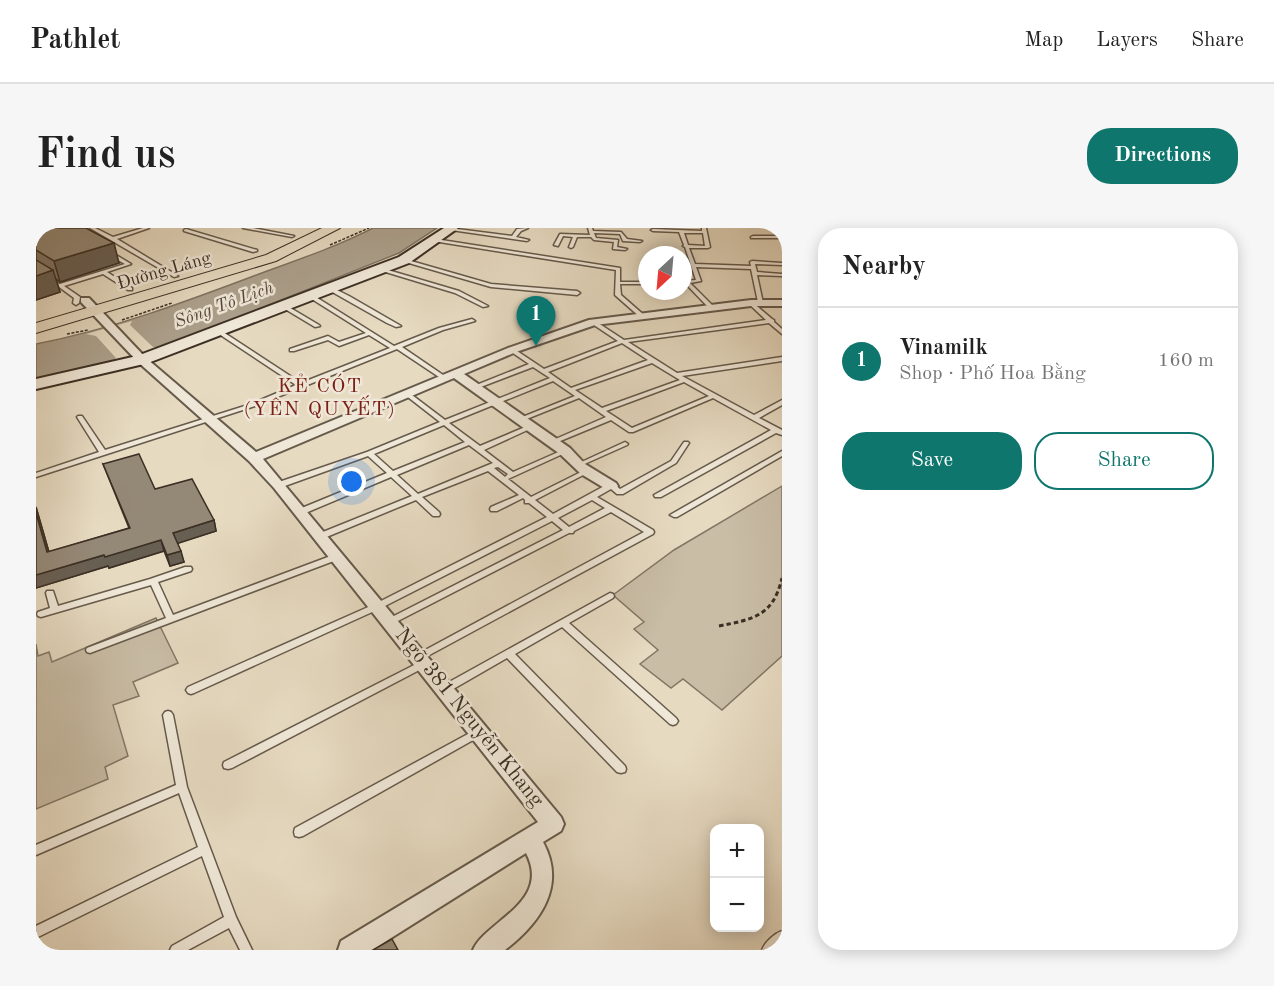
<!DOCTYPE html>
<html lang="en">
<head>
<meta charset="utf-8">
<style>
	:root { --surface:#fff; --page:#f6f6f6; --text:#222; --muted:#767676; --line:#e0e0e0; --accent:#0f766e }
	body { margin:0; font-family:"Old Standard TT",serif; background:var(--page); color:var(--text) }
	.controls { position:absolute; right:18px; bottom:18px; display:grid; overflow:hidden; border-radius:12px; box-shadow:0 3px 15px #0003 }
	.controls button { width:54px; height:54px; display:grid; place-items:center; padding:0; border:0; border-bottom:2px solid var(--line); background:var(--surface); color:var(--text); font:30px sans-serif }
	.compass { position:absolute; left:602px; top:18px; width:54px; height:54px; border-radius:50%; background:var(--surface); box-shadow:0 3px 15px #0003; rotate:206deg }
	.you { position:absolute; left:316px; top:254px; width:21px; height:21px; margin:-15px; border:4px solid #fff; border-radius:50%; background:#1a73e8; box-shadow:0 0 0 9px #1a73e833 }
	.badge { display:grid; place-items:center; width:39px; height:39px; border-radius:50%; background:var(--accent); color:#fff; font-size:20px; font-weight:700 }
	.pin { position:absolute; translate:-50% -50px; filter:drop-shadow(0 2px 3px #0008) }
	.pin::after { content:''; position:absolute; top:32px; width:21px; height:18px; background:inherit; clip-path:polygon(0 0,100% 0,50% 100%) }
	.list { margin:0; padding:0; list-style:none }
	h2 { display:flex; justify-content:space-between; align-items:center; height:78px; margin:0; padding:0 24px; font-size:26px }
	h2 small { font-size:20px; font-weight:400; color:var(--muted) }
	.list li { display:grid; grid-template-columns:39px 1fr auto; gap:18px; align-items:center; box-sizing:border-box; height:108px; padding:0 24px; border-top:2px solid var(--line) }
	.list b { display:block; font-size:22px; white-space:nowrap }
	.list p { margin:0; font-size:20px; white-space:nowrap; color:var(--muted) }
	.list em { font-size:20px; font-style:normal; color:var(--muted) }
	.actions { display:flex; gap:12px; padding:18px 24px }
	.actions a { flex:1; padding:14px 0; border:2px solid var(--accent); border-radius:24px; text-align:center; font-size:21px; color:var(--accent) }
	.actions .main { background:var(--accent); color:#fff }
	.map { position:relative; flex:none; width:746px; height:722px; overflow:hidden; border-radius:24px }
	header { display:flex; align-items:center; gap:36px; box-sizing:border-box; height:84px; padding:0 30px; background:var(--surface); border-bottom:2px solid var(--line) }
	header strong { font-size:28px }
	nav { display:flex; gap:33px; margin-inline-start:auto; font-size:21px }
	.intro { display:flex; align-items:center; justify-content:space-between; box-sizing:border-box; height:144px; padding:0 36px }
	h1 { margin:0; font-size:42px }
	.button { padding:15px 27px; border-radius:24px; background:var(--accent); color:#fff; font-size:21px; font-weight:700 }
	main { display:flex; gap:36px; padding:0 36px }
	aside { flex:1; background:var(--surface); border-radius:24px; box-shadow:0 3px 15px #0003 }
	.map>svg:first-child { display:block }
	.green { fill:#c9bda6; stroke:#827665; stroke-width:1.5 }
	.water { fill:#aca08c; stroke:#7f7362; stroke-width:1.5 }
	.pier { fill:#e6dac1 }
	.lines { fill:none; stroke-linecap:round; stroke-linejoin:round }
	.service-casing { stroke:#665a4b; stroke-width:3 }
	.minor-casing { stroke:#665a4b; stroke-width:4 }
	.secondary-casing { stroke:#3c2f24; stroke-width:4 }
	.primary-casing { stroke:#3c2f24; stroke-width:2 }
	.path-far1 { stroke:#3c2f24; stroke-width:1.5; stroke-dasharray:3 1.5; stroke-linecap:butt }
	.path { stroke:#3c2f24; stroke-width:3; stroke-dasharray:4.5 3; stroke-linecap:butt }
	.service { fill:#efe7d7; fill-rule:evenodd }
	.minor { fill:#efe7d7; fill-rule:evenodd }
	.secondary { fill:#efe7d7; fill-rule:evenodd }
	.primary { fill:#e6dac1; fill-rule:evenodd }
	.wall { fill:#7f7565; stroke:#3c2f24; stroke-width:1.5 }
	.shaded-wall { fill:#685f53; stroke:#3c2f24; stroke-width:1.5 }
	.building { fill:#948876; stroke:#3c2f24; stroke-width:1.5 }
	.labels { text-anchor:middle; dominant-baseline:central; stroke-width:5; stroke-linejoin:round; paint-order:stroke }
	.far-street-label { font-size:18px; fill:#3c2f24; stroke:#efe7d7 }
	.far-water-label { font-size:18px; font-style:italic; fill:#584b3e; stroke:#efe7d7 }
	.far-quarter-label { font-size:20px; letter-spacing:1.5px; fill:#7a1f14; stroke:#efe7d7 }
	.street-label { font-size:21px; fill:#3c2f24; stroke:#efe7d7 }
</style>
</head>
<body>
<header>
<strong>Pathlet</strong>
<nav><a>Map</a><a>Layers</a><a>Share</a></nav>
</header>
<div class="intro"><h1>Find us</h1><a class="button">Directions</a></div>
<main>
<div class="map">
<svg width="746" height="722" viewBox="0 0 746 722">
	<rect width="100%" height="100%" fill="#e6dac1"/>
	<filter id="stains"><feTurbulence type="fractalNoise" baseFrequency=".00333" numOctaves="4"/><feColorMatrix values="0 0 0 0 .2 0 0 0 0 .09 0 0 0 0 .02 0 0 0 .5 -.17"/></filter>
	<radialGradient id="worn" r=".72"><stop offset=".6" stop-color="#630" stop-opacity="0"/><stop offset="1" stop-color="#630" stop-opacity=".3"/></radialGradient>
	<g class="green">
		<polygon points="746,258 746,428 686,482 647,451 635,460 604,436 622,422 598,401 608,394 577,367 638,322"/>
		<polygon points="120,390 142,435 97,454 103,468 77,477 92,528 69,539 72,551 0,581 0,416 2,428 13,424 16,434"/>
	</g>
	<path class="water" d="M337 0H401L363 25 132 117 74 135 0 152V116C77 101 149 74 223 46 261 32 300 19 337 0Z"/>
	<polygon class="pier" points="96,93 94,97 117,119 125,119 74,135 80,130 60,108 50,106"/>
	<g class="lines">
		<g class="service-casing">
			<g id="service">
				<polygon points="54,0 59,0 77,9 107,0 113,0 81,11 142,48 138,49"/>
				<polygon points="207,0 217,0 258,8 256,9"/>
				<polygon points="413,0 476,8 481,1 492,0 485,3 480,9 493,12 491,13 415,2 413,2"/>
				<polygon points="552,0 556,0 557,3 585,4 591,11 606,13 604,14 587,13 584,6 558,5 560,10 582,12 581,19 591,21 589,22 577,21 578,14 558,12 555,9 541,9 537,19 535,20 533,19 537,9 527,8 522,18 518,17 524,6 554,7"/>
				<path d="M666 0H670L674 19 672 20H653L659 36 715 38 714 34 716 33 746 35V37L719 36 721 44 746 46V48L721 47 727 75 722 74 715 41 660 39 665 53 654 55 678 79 673 80 649 55H647V53L660 52 649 19 647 18 648 17 643 4 617 3 615 2 617 1 666 3ZM648 5H667L669 18 652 17Z"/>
				<polygon points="150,1 221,22 221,23 217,24 148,3 148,2"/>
				<polygon points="717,8 746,8 746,10 715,10 715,9"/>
				<polygon points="399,11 584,40 584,54 611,54 611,56 584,56 585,67 609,88 604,89 579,67 580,42 397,13 397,12"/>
				<polygon points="71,24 75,24 95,36 71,44 96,60 96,62 92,62 67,46 28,58 44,69 43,75 40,77 37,75 38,70 19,56 21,55 24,56 89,36 71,26"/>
				<polygon points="368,31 455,56 541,63 544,65 541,67 455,59 366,33 366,32"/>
				<polygon points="345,40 423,63 452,78 447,79 419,65 343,42 343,41"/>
				<polygon points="293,58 313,68 365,98 360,99 351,95 291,61 290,60"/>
				<polygon points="271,66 275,66 358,118 403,100 436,91 439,93 407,102 366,119 410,149 410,151 406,151 361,121 219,178 0,249 0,245 63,224 41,189 42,188 46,188 69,222 215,176 260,157 180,104 180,102 184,102 265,155 354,120 333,107 303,118 292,112 258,123 254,123 254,121 292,108 303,114 330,105 271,68"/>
				<path d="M715 73 736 91 738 92V94L746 101V106L733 95 592 114 641 145 746 129V133L646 148 718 187 746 172V177L723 190 746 202V207L740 205 625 269H619L618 267 735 202 677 170 597 204H593L575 192 517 216 515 215V213L570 189 543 170 488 192H484V190L539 168 517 153 413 195 444 218 494 197H498V199L448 222 477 244 527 222H531V224L472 251 495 269 549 242H553V244L499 272 517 286 572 256H578L584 261 635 233 648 214H652L653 215 640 235 587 266H581L575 261 561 269 617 302 618 304 617 306 386 431H380L379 429 380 427 608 304 575 284 538 303 537 305H533L358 395H352L351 393 352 391 527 302 516 293 345 380 158 465 155 466 152 465 150 462 152 459 339 376 511 289 493 275H489V272L487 270 461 283H455L454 281 455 279 483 267 452 243 386 269 403 284 404 286 403 288H397L380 272 288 310H282L281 308 282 306 376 268 355 249 267 286H261L260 284 261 282 351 245 332 228 246 259H240L239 257 240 255 331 224 404 194 368 166V164H372L409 192 514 150 497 139 442 160H438V158L493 136 474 123V121H478L508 141 582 113 555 95V93H559L588 112 730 92 713 76 712 75ZM586 115 612 132 535 160 512 144ZM616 135 644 152 566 180 539 162ZM648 154 673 168 596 200 570 183ZM408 197 429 214 357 243 338 226ZM433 217 457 235 382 266 361 247ZM462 239 472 246 469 249 458 240ZM556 272 569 280 533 299 522 290Z"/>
				<polygon points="246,75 283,97 284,98 279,99 244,78 243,77"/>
				<polygon points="589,214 592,216 591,217 544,238 540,238 539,237"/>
				<polygon points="746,223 746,228 641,289 638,289 634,287"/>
				<polygon points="300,326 303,327 304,329 303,331 54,425 51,424 50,422 51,420 130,390 115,357 5,389 2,388 1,386 2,384 14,380 10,365 11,363 17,363 22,378 114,351 149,339 155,339 156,341 155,343 122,354 137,387"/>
				<polygon points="574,365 577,366 578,368 577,370 533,395 640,490 642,493 640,496 637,497 634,496 526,399 479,426 589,538 590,541 589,544 585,545 581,544 471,430 412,464 409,465 406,464 404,461 406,458"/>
				<polygon points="388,432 391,434 393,436 391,438 196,540 192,541 188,540 187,537 188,534"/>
				<polygon points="132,483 135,484 137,487 151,559 200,689 216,722 204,722 193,700 152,722 134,722 136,718 188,689 166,628 0,710 0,698 162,619 143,565 0,627 0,617 140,557 127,487 129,484"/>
				<polygon points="443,500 446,501 448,504 446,507 267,608 263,609 259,608 258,604 259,600"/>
				<path d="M746 703V717L741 722H726C729 714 738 706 746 703Z"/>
			</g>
		</g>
		<g class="minor-casing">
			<path id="minor" d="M45 70H53L110 130 220 224 472 120 553 92 715 72H746V78H715L559 97 480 124 428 146 534 220 549 236 580 255 582 258 580 261H570L545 246 524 226 418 150 227 231 525 589 528 596 525 603 507 614C531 658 504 695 469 722H437C449 693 516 675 490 625L336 722H302L305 713 502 594 238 260 213 233 102 134 45 74Z"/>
		</g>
		<g class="secondary-casing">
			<polygon id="secondary" points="408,0 422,0 373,35 112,135 0,161 0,151 101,128 363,29"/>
		</g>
		<g class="primary-casing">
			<polygon id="primary" points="286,0 304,0 240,33 0,105 0,95 230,27"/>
		</g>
		<g class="path-far1">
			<polyline points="294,17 333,0"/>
			<polyline points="86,92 136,75"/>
			<polyline points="31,106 52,102"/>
		</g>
		<path class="path" d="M683 398C718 391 737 388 746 350"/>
		<use href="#service" class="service"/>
		<use href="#minor" class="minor"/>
		<use href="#secondary" class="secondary"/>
		<use href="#primary" class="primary"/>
	</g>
	<g class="wall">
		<polygon points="0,0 83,35 24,54 20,51 24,64 0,72"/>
		<polygon points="67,236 119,261 178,292 180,303 141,315 148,334 134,338 128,323 73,340 72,338 0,360 0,279 13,324 93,300"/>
	</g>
	<g class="shaded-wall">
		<polygon points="78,15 83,35 24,54 18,33"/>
		<polygon points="17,42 24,64 0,72 0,48"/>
		<polygon points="0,279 16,335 11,324 0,285"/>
		<polygon points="178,292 180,303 140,316 137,305"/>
		<polygon points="125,312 128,323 73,340 72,338 0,360 0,347 68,327"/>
		<polygon points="145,323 148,334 134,338 131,327"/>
	</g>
	<g class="building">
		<polygon points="0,0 50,0 78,15 18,33 0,22"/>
		<polygon points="0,32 17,42 0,48"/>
		<polygon points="103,226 119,261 156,251 178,292 137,305 145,323 131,327 125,312 69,329 68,327 0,347 0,285 11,324 94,300 67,236"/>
		<polygon points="356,711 362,722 337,722"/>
	</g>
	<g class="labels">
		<g class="far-street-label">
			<text transform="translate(128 43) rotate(-16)">Đường Láng</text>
		</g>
		<g class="far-water-label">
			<text transform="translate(188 77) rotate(-20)">Sông Tô Lịch</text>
		</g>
		<g class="far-quarter-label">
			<text x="284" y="159">KẺ CÓT<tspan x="284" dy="23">(YÊN QUYẾT)</tspan></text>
		</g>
		<g class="street-label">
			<text transform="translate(433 490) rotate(51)">Ngõ 381 Nguyễn Khang</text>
		</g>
	</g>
	<rect width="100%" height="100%" filter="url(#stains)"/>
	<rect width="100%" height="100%" fill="url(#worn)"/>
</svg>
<div class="controls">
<button>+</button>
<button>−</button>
</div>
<svg class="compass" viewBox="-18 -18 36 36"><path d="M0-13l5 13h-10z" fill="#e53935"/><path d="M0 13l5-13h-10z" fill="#767676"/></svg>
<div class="you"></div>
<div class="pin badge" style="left:500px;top:118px">1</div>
</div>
<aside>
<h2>Nearby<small></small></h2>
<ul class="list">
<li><span class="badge">1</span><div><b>Vinamilk</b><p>Shop · Phố Hoa Bằng</p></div><em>160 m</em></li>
</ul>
<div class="actions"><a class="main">Save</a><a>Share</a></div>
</aside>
</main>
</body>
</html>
